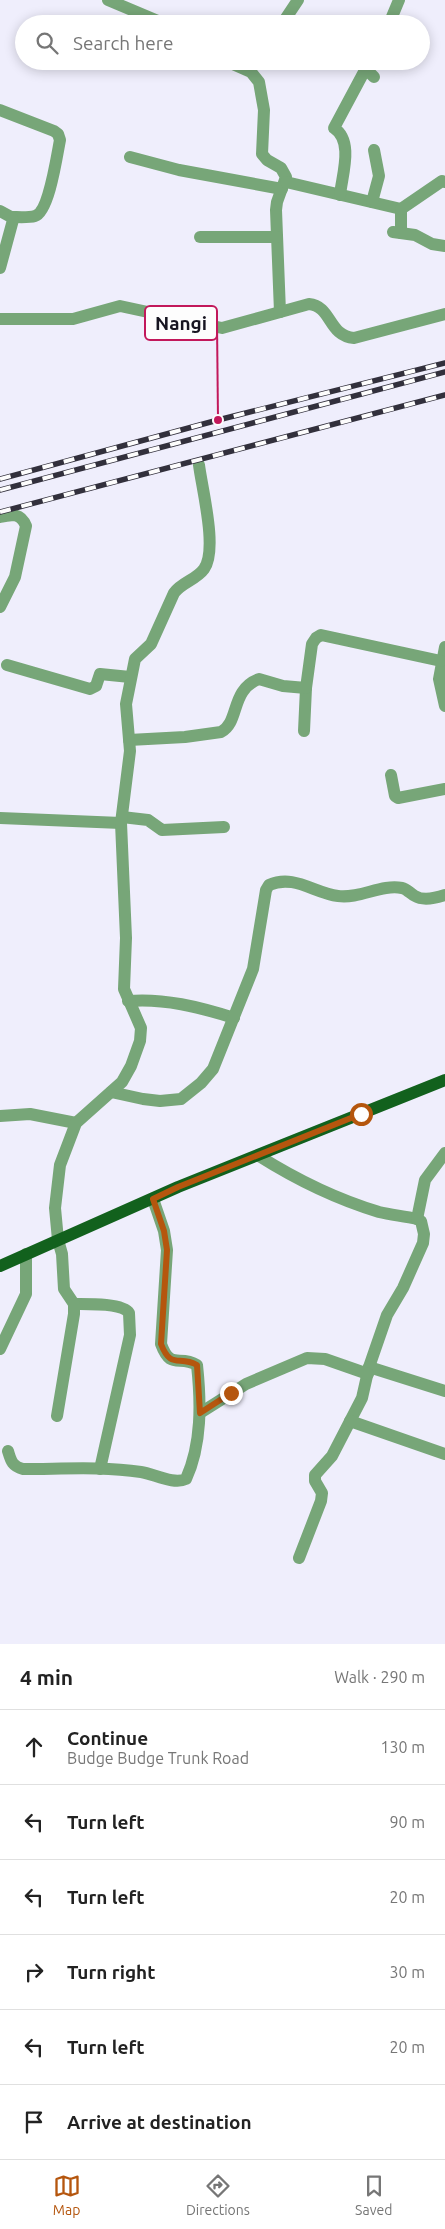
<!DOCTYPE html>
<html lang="en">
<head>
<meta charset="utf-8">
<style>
	:root { --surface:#fff; --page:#f2f2f2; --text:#222; --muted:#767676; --line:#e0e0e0; --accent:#b5560e }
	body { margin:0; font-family:Ubuntu,sans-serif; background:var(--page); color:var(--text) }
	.stop { position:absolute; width:15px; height:15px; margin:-11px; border:4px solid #b5560e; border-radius:50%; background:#fff }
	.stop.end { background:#b5560e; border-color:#fff; box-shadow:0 1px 5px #0008 }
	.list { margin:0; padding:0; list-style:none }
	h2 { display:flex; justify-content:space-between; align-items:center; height:65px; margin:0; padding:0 20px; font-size:21px }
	h2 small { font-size:16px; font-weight:400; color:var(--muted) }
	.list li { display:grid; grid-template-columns:32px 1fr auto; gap:15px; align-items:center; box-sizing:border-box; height:75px; padding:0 20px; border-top:1px solid var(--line) }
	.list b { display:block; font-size:19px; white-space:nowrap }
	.list p { margin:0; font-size:16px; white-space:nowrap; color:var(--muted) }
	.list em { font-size:16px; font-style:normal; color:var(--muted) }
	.icon { flex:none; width:28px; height:28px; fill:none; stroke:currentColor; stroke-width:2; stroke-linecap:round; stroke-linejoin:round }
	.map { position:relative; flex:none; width:445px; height:1644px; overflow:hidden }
	.search { position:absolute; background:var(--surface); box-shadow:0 2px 12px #0003; left:15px; right:15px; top:15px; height:55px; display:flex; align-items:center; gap:12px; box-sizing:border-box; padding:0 18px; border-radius:28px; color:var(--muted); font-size:19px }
	.sheet { height:515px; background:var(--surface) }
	nav { display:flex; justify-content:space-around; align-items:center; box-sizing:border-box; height:70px; border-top:1px solid var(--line); background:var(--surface); font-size:14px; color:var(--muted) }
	nav a { display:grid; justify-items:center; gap:2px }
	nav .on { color:var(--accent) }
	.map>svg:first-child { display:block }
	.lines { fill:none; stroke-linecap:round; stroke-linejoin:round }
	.minor { stroke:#77a678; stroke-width:12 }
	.major { stroke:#12611d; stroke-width:12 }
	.rail-casing { stroke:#32303c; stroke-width:5.5 }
	.rail { stroke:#fdfdfd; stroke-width:4; stroke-dasharray:11; stroke-linecap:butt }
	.route { stroke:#b5560e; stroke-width:6 }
	.leader { fill:none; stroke:#c2185b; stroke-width:2 }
	.callout-dot { fill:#c2185b; stroke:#fdfdfd; stroke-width:2 }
	.callout { fill:#fdfdfd; stroke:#c2185b; stroke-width:2 }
	.callout-label { font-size:19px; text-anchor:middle; font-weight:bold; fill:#171521 }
</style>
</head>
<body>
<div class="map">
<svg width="445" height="1644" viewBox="0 0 445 1644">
	<rect width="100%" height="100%" fill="#efeefc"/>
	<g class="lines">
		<g class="minor">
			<polyline points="108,0 165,24"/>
			<polyline points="282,24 298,0"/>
			<polyline points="389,24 399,0"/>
			<polyline points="226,61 251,72 259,82 264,110 262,154 267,160 281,168 286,177 277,202 276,210 280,312"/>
			<polyline points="358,61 374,77"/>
			<path d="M0 110 54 131 58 134 60 140C57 155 49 212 35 216 28 218 18 217 11 217"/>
			<polyline points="130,157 179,170 282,189"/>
			<polyline points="286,182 401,209 401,233"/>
			<path d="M340 195C342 175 354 141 334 128L365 70"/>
			<polyline points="372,202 379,176 374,150"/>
			<polyline points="401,209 442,181 445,182"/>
			<polyline points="0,211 11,217 13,220 0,268"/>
			<polyline points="393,232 415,235 432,244 445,246"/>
			<polyline points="200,237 277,237"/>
			<path d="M0 319H73L120 306 222 328 309 304C332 306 328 336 354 338L445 314"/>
			<path d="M0 517C12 514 21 513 26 526L15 577 0 607"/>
			<polyline points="445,647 439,679 445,706"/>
			<polyline points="7,665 90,689 96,686 100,674 130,677"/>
			<polyline points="304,731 306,688"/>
			<path d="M129 740 185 737 221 732C240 722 230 690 259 679L283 686 306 688 312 644 316 638 321 635 441 661"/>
			<polyline points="391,775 395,796 398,798 445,789"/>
			<polyline points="122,817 148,820 162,830 224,827"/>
			<polyline points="0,818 121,823"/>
			<path d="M128 1001C164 998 199 1007 234 1018"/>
			<path d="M111 1092 143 1099 160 1101 181 1099 201 1083 213 1069 253 969 266 890 269 885C294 874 314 893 338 896 360 899 381 884 402 888 407 889 411 894 415 896 423 901 436 898 445 895"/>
			<polyline points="0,1116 30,1114 76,1123"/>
			<path d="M259 1156C297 1180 336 1199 379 1212 391 1215 404 1216 417 1219L421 1221 424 1234 423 1243 403 1288 387 1315 369 1367 362 1398 332 1456 315 1475V1481L322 1493 321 1501 299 1558"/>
			<polyline points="417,1219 425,1180 445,1153"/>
			<path d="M74 1304C86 1304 123 1303 129 1313L130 1335 100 1469"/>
			<polyline points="0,1349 26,1294 26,1254"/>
			<polyline points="369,1367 445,1391"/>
			<polyline points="200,1413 246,1384 307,1358 325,1359 368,1374"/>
			<path d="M57 1416 74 1314V1304L64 1289 62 1254 58 1240 55 1208 60 1165 76 1123 122 1082 131 1066 140 1041 141 1028 124 989 126 938 121 823 130 751 126 704 135 659 151 644 174 593C182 582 196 580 204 569 218 550 202 489 199 465"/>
			<polyline points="350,1421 445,1454"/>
			<path d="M8 1451C11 1461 12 1466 23 1469 62 1469 102 1466 141 1472 154 1474 174 1485 186 1479 202 1444 201 1402 197 1365 179 1354 171 1371 161 1344L167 1250 164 1231 153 1199"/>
		</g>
		<polyline class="major" points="0,1266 178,1187 445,1080"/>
		<g class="rail-casing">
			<g id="rail">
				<polyline points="0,479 218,420 445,363"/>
				<polyline points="0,490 445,372"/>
				<polyline points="0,512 445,395"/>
			</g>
		</g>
		<use href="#rail" class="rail"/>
	</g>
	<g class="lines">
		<path class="route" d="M231 1393 200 1413 197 1365C179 1355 171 1370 161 1344L167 1250 164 1231 153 1199 178 1187 361 1114"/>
	</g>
	<path class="leader" d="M218 420L217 323"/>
	<circle class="callout-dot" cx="218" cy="420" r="5"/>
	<rect class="callout" x="145" y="306" width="72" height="34" rx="5"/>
	<g class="callout-label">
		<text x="181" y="330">Nangi</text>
	</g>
</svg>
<div class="stop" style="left:361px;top:1114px"></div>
<div class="stop end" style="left:231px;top:1393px"></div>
<div class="search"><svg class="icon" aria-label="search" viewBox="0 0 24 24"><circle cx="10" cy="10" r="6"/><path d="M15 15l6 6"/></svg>Search here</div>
</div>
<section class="sheet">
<h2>4 min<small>Walk · 290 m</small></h2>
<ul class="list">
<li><svg class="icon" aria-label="ahead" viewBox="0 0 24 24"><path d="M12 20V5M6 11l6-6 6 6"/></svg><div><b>Continue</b><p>Budge Budge Trunk Road</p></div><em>130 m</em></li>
<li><svg class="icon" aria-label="left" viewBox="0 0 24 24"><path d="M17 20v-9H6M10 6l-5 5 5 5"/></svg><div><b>Turn left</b></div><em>90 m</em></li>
<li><svg class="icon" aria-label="left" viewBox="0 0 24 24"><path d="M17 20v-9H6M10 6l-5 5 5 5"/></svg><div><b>Turn left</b></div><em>20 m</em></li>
<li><svg class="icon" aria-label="right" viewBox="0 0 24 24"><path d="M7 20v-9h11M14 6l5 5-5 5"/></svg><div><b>Turn right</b></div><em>30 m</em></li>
<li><svg class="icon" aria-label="left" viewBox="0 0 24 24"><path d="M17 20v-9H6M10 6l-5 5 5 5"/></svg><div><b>Turn left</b></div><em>20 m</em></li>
<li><svg class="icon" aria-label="arrive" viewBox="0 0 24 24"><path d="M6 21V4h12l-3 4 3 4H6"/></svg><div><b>Arrive at destination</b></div></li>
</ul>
</section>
<nav>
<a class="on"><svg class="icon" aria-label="map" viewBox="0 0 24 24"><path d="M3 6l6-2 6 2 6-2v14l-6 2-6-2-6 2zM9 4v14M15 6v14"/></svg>Map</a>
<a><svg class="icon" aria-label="directions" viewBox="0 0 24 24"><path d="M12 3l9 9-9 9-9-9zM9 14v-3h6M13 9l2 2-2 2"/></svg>Directions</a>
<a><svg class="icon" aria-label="saved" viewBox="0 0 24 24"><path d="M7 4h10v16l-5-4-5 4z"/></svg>Saved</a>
</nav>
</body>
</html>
